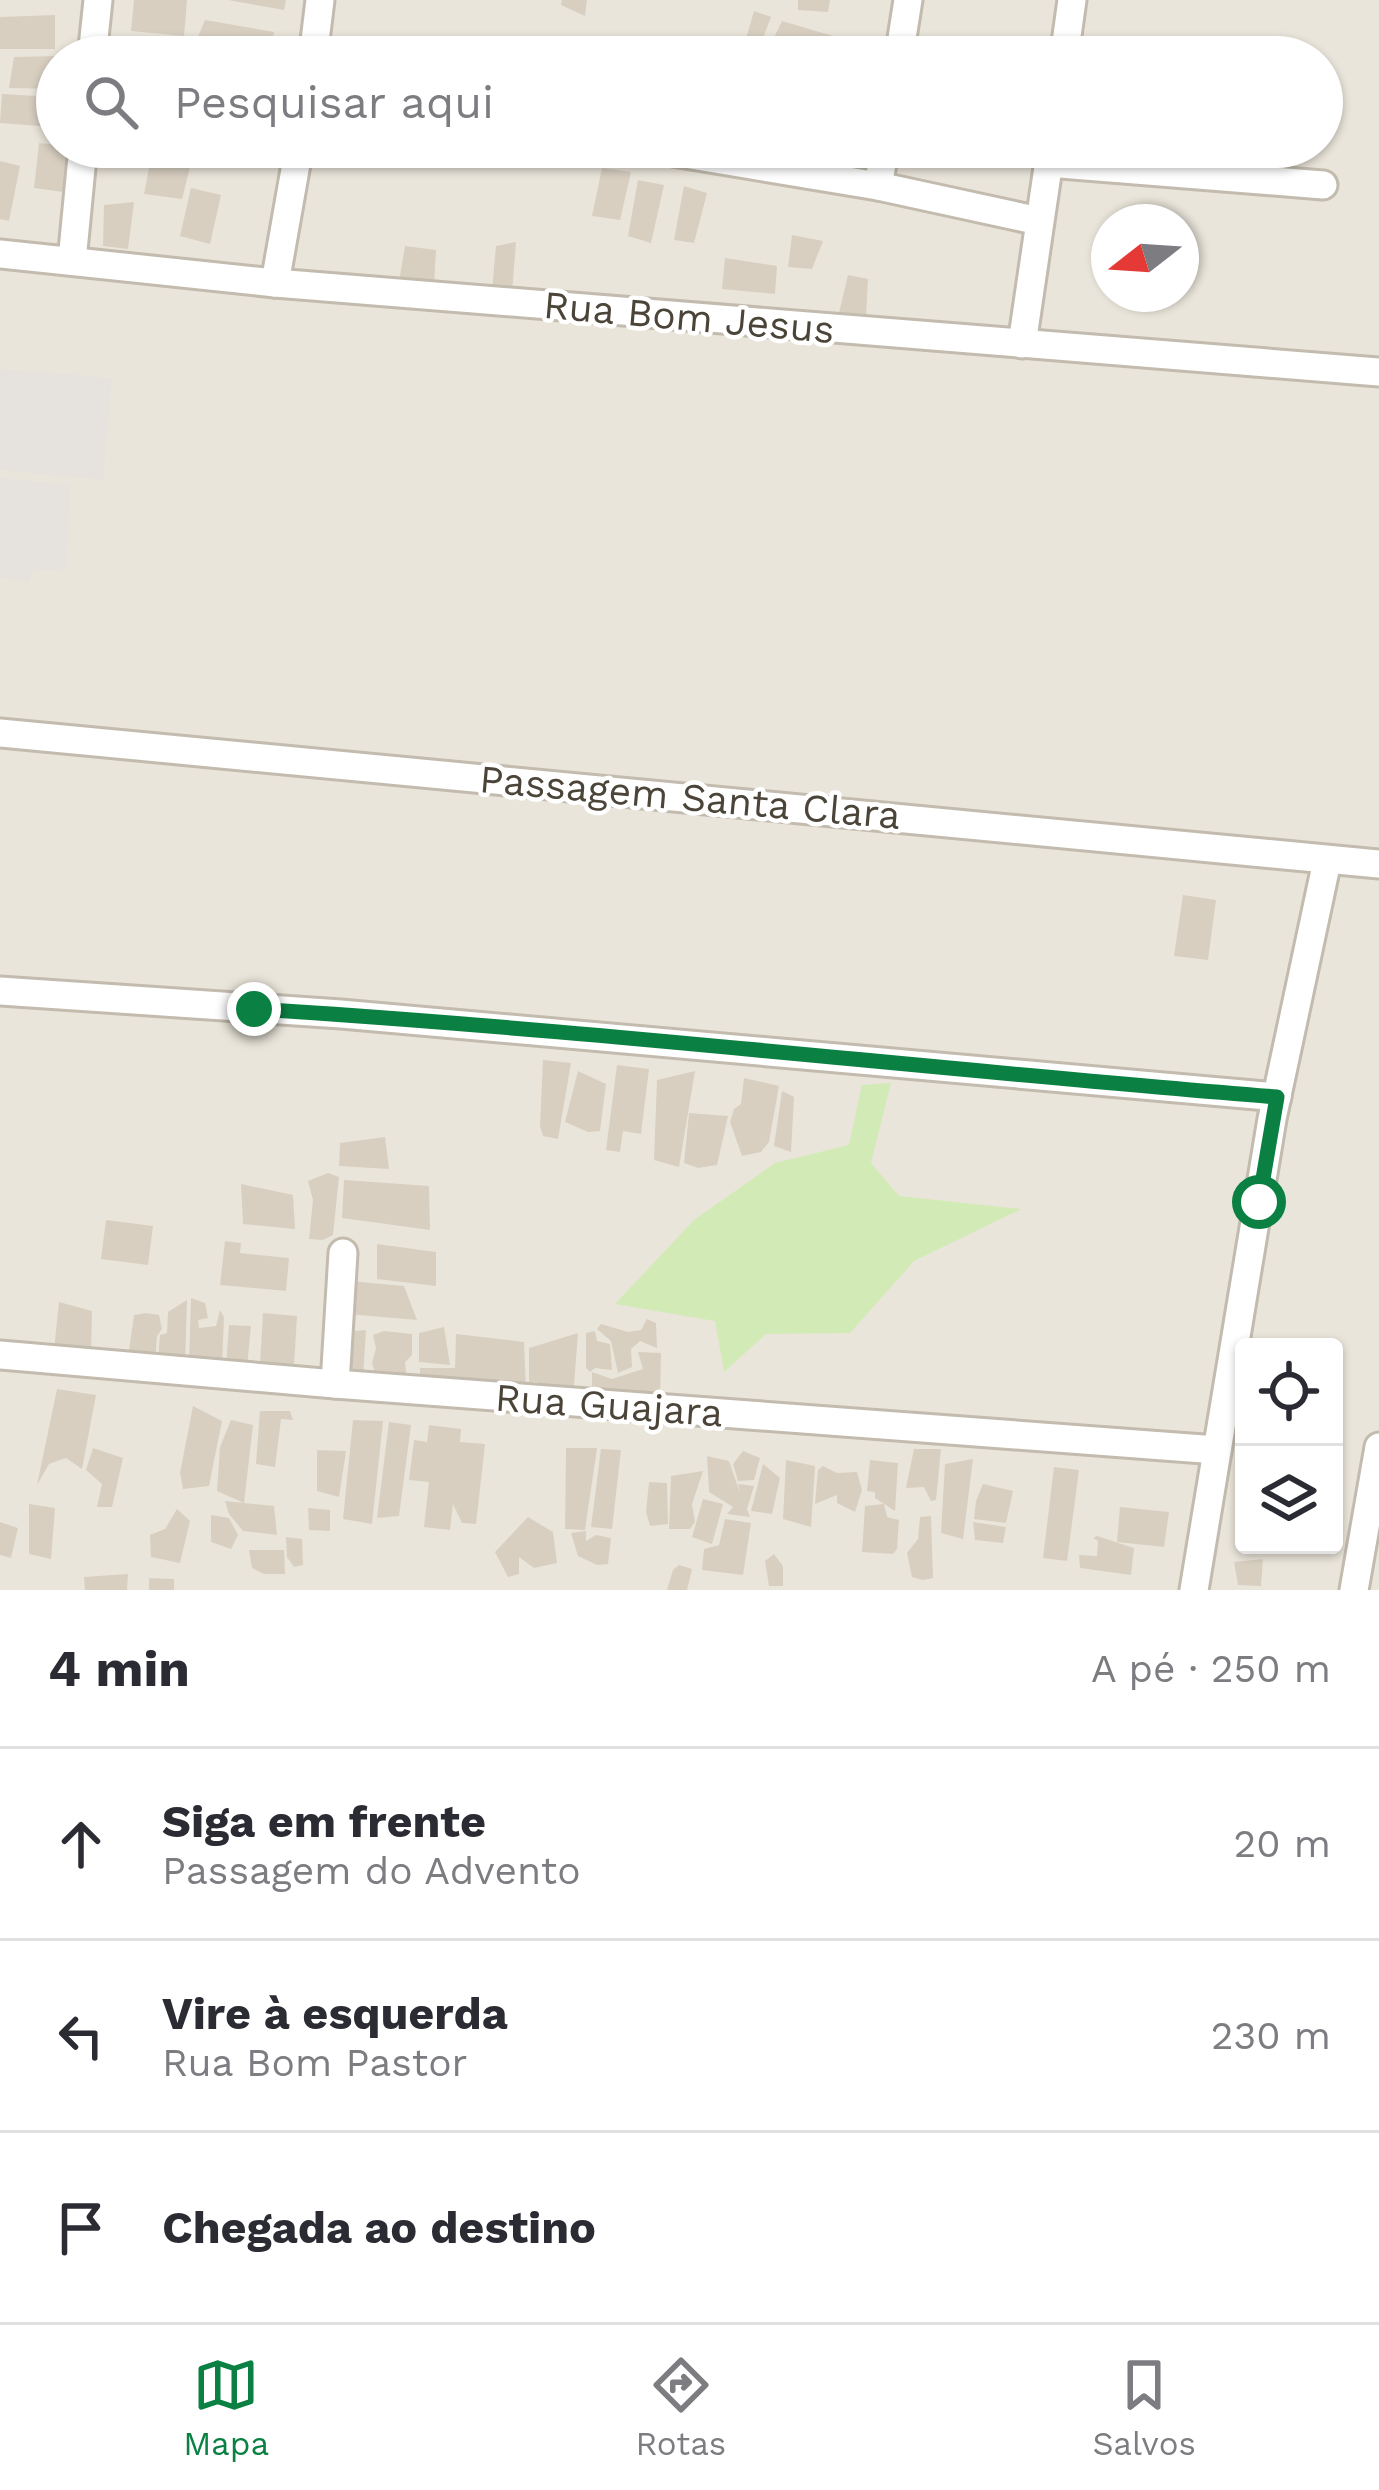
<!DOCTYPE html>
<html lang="pt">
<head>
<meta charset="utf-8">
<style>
	:root { --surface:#fff; --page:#f7f7f7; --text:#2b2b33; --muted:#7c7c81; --line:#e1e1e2; --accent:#0b8043 }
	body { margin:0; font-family:"Work Sans",sans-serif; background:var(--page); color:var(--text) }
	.controls { position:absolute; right:36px; bottom:36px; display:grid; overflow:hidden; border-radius:12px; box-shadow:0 3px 9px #0004 }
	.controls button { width:108px; height:108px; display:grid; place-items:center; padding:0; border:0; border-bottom:3px solid var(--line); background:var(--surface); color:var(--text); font:60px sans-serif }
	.compass { position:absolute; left:1091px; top:204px; width:108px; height:108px; border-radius:50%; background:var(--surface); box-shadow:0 3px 9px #0004; rotate:253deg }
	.stop { position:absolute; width:36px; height:36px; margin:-27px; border:9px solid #0b8043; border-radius:50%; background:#fff }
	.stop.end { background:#0b8043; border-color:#fff; box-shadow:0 3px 12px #0008 }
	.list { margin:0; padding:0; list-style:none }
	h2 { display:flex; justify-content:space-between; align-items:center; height:156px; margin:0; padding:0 48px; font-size:51px }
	h2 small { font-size:39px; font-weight:400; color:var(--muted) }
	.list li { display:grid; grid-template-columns:78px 1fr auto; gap:36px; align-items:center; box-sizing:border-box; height:192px; padding:0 48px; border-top:3px solid var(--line) }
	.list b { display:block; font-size:45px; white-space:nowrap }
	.list p { margin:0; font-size:39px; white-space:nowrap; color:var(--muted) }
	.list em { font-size:39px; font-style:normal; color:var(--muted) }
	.icon { flex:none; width:66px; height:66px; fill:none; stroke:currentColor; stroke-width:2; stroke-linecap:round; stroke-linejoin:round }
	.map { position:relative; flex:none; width:1379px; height:1590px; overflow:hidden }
	.search { position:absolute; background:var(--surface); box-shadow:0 3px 9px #0004; left:36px; right:36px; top:36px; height:132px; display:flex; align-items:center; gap:30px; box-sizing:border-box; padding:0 42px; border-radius:66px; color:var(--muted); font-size:45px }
	.sheet { height:732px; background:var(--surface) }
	nav { display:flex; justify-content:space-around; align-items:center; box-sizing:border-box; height:168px; border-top:3px solid var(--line); background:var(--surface); font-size:33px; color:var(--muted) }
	nav a { display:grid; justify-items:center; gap:6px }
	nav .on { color:var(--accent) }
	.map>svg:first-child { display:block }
	.residential { fill:#eae5da; fill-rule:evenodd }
	.industrial { fill:#e6e2dd }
	.green { fill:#d2eab5 }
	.building { fill:#d8cfc1 }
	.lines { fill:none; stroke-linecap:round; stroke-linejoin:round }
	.street-casing { stroke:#c2bbae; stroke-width:33 }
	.street { stroke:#fff; stroke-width:27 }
	.route { stroke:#0b8043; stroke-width:15 }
	.labels { text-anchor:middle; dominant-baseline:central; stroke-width:9; stroke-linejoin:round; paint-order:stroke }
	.street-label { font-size:39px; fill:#4b4439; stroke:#fff }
</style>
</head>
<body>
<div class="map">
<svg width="1379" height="1590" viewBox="0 0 1379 1590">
	<rect width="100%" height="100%" fill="#f6f3ec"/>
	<path class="residential" d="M0 0H1379V1590H0ZM57 57H1322V147H57ZM1109 222H1181V294H1109ZM1244 1347H1334V1545H1244Z"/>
	<g class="industrial">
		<polygon points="0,369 112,378 103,480 0,470"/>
		<polygon points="0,478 70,485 66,571 33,569 29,581 0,578"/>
	</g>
	<polygon class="green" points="891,1083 871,1163 899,1196 1021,1209 914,1261 850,1333 766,1334 724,1372 715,1321 615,1304 694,1220 775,1163 849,1145 862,1085"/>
	<g class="building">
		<polygon points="134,0 187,0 184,36 131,31"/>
		<polygon points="228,0 286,0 284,10"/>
		<polygon points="562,0 587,0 585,16 561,5"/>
		<polygon points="798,0 830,0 828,12 798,10"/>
		<polygon points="754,11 771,17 760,46 744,46"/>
		<polygon points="55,15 55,49 0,49 0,17"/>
		<polygon points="205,20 274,32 269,57 219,57 192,51"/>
		<polygon points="782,21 833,36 825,57 768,50"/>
		<polygon points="409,37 431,52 431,57 408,57"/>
		<polygon points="442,44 471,50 470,57 441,57"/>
		<polygon points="14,57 57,56 57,89 9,88"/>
		<polygon points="2,94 55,97 52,127 0,123"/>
		<polygon points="39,143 77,147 70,193 34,188"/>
		<polygon points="151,158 191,163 182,199 144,194"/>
		<polygon points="0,161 20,166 9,221 0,219"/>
		<polygon points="602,168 631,172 620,220 592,216"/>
		<polygon points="638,180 664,185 651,243 628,236"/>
		<polygon points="684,186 707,193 694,243 674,240"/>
		<polygon points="191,188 221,195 210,244 180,236"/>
		<polygon points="134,202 128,249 103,246 104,205"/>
		<polygon points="792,235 823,241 812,269 788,267"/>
		<polygon points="516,242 512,292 492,290 496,246"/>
		<polygon points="405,246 436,250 434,285 399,282"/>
		<polygon points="725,258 777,266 775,294 722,289"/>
		<polygon points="848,275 868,279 866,316 839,313"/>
		<polygon points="1183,895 1216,900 1208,960 1174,956"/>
		<polygon points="543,1060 571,1063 558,1139 543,1136 540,1126"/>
		<polygon points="617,1065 649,1069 641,1134 623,1131 620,1152 606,1150"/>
		<polygon points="578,1071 606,1084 600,1131 588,1132 565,1122"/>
		<polygon points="695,1071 679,1167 654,1160 657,1080"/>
		<polygon points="744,1078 779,1086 769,1142 761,1152 742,1156 730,1122 734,1109 741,1104"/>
		<polygon points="782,1091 794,1097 791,1152 774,1146"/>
		<polygon points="689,1113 728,1116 717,1165 698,1168 684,1163"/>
		<polygon points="385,1137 389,1169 339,1166 340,1143"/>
		<polygon points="328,1173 339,1177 333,1235 323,1240 309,1239 313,1200 308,1181"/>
		<polygon points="344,1180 429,1186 430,1230 342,1218"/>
		<polygon points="241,1184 293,1195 295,1229 243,1224"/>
		<polygon points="106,1220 153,1226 148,1265 101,1259"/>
		<polygon points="225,1241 241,1243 240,1253 289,1258 286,1291 220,1285"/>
		<polygon points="377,1244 436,1252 436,1286 377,1279"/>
		<polygon points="350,1281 404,1286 417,1320 347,1314"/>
		<polygon points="191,1298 205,1303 208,1318 198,1320 199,1328 216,1326 220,1310 224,1317 222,1364 189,1364"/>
		<polygon points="187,1300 185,1366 158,1360 160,1335 167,1333 168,1312"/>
		<polygon points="59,1302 92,1311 91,1354 54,1350"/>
		<polygon points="146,1313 159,1315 162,1329 157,1336 155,1363 128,1358 134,1315"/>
		<polygon points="263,1313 297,1316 294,1366 260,1364"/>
		<polygon points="647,1319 656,1323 657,1348 640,1341 631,1349 632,1367 618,1373 611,1341 597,1329 601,1324 628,1332 641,1330"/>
		<polygon points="229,1325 251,1326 247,1367 226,1366"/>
		<polygon points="444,1327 450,1365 419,1362 419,1333"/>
		<polygon points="366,1330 363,1377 340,1375 342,1332"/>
		<polygon points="384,1331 412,1334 412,1355 405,1362 407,1384 378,1383 372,1363 376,1348 373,1335"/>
		<polygon points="595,1331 597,1341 610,1344 612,1370 595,1368 590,1372 586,1368 586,1333"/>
		<polygon points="578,1333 573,1398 534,1392 538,1382 529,1382 529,1348"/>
		<polygon points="456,1334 524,1342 526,1391 420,1385 420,1368 455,1368"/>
		<polygon points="638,1352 661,1353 660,1399 592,1395 592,1372 612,1379 643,1369"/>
		<polygon points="57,1389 96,1395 82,1469 66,1458 49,1464 37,1485"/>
		<polygon points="193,1406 222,1421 209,1486 183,1489 180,1473"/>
		<polygon points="260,1411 290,1411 293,1420 281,1419 275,1467 256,1464"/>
		<polygon points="231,1420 253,1425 244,1503 217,1491 220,1447"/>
		<polygon points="353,1420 383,1421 372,1524 343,1519"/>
		<polygon points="389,1422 411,1425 399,1516 377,1518"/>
		<polygon points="429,1425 461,1429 460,1442 485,1444 476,1524 462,1523 453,1504 450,1530 424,1527 429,1482 409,1480 414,1440 427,1442"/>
		<polygon points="93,1448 123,1458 112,1507 97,1507 102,1484 86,1470"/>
		<polygon points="566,1448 597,1448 585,1530 565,1529"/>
		<polygon points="601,1449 621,1450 612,1529 591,1527"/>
		<polygon points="914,1449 941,1449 936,1500 931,1501 924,1487 906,1488"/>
		<polygon points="317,1450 346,1451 339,1497 317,1491"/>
		<polygon points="743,1451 760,1458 754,1480 738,1481 733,1464"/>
		<polygon points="707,1456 729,1461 740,1493 738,1484 754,1486 747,1509 750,1517 727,1514 733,1507 709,1492"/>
		<polygon points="973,1459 963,1539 941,1533 945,1464"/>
		<polygon points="786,1460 815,1466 811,1527 783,1519"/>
		<polygon points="870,1460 898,1463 895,1511 875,1498 875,1492 867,1491"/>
		<polygon points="763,1464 780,1478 772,1514 751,1511"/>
		<polygon points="823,1466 837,1473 857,1472 862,1490 855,1512 837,1503 837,1495 815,1504 818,1470"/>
		<polygon points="1054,1467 1079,1470 1067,1561 1043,1558"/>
		<polygon points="703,1471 692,1504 695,1522 690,1529 669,1529 671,1476"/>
		<polygon points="649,1482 667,1483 668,1524 650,1526 646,1512"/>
		<polygon points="983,1484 1013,1491 1006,1523 974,1519 976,1501"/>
		<polygon points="703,1499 723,1504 712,1544 692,1537"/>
		<polygon points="225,1501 274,1506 277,1535 243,1531 229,1514"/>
		<polygon points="29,1504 55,1508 51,1559 29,1554"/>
		<polygon points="884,1504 887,1517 899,1520 897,1549 893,1554 862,1552 865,1506"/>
		<polygon points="1120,1507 1169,1512 1164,1547 1117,1542"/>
		<polygon points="308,1508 330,1510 330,1531 309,1530"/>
		<polygon points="177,1509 190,1521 180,1563 151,1557 150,1535 165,1529"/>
		<polygon points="211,1515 229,1518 238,1535 231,1549 211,1542"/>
		<polygon points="931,1516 933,1578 923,1580 912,1577 907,1553 918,1539 920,1517"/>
		<polygon points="528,1517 553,1532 557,1563 534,1568 519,1557 519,1574 508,1577 495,1552"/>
		<polygon points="725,1519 751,1523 743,1575 702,1570 704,1549 719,1545"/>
		<polygon points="0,1522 18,1528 11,1558 0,1555"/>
		<polygon points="973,1522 1006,1527 1003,1543 975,1540"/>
		<polygon points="586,1531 586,1541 596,1535 611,1538 608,1564 597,1565 578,1556 571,1533"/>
		<polygon points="1097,1536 1134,1548 1131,1575 1080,1568 1079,1555 1097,1556 1098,1541 1093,1538"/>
		<polygon points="286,1537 302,1539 303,1565 294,1567 287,1557"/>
		<polygon points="249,1550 284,1550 285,1574 264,1574 252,1568"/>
		<polygon points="774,1554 783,1566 783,1586 769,1586 765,1561"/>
		<polygon points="1263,1559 1261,1586 1238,1585 1234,1562"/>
		<polygon points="679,1565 692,1569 687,1590 667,1590 673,1570"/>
		<polygon points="128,1574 127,1590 85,1590 84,1577"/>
		<polygon points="149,1578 174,1579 174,1590 149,1590"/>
	</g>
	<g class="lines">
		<g class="street-casing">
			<g id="street">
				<polyline points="92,57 98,0"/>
				<polyline points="313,57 320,0"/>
				<polyline points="899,57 908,0"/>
				<polyline points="1064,57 1072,0"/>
				<polyline points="643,147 878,186 1039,221"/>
				<polyline points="1048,163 1323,185"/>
				<polyline points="878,186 885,147"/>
				<polyline points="0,254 275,283 1379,372"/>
				<polyline points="72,261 83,147"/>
				<polyline points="275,283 299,147"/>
				<polyline points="1022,344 1051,147"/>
				<polyline points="0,733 1379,864"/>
				<polyline points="0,991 341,1014 1277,1097"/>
				<polyline points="0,1355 335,1384 1217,1450"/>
				<polyline points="335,1384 343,1253"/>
				<polyline points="1194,1590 1272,1119 1327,861"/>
				<polyline points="1354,1590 1379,1447"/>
			</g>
		</g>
		<use href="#street" class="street"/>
	</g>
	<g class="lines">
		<path class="route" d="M254 1009C595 1030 936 1070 1277 1097L1259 1202"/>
	</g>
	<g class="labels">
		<g class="street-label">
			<text transform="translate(689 317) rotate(5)">Rua Bom Jesus</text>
			<text transform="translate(690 797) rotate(5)">Passagem Santa Clara</text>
			<text transform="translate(609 1405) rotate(4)">Rua Guajara</text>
		</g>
	</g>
</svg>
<div class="controls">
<button><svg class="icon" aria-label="locate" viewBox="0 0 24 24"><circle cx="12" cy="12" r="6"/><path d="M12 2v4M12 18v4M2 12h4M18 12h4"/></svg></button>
<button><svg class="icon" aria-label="layers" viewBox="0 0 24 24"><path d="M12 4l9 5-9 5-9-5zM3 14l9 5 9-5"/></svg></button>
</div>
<svg class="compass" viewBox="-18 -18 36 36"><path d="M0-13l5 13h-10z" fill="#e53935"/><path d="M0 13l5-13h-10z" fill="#7c7c81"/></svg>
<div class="stop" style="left:1259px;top:1202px"></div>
<div class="stop end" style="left:254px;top:1009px"></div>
<div class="search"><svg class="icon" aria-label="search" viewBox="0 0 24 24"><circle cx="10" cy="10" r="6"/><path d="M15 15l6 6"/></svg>Pesquisar aqui</div>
</div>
<section class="sheet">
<h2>4 min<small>A pé · 250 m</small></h2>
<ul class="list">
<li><svg class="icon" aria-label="ahead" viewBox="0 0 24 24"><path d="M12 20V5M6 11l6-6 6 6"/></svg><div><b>Siga em frente</b><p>Passagem do Advento</p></div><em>20 m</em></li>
<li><svg class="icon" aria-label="left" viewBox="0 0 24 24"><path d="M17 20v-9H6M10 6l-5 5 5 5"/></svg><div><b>Vire à esquerda</b><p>Rua Bom Pastor</p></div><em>230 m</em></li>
<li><svg class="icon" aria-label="arrive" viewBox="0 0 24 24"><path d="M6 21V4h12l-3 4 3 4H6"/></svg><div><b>Chegada ao destino</b></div></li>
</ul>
</section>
<nav>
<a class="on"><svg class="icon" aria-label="map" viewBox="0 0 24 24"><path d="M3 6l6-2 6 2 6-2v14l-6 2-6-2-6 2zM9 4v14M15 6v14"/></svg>Mapa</a>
<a><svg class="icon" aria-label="directions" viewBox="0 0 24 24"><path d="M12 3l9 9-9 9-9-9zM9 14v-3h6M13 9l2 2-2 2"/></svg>Rotas</a>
<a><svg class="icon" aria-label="saved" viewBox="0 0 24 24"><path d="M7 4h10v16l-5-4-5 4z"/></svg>Salvos</a>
</nav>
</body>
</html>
